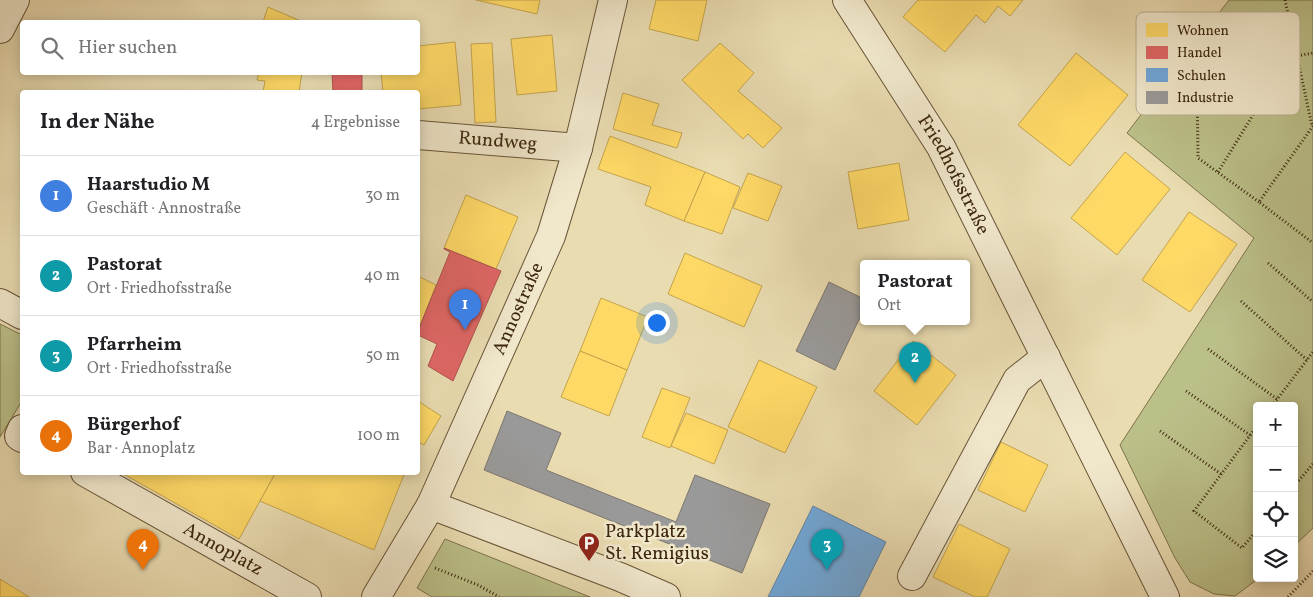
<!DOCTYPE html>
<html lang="de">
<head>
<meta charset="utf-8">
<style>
	:root { --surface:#fff; --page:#f2f2f2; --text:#202124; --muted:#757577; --line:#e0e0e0; --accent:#ea580c }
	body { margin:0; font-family:Vollkorn,serif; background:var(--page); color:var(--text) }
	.controls { position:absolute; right:15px; bottom:15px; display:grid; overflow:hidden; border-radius:5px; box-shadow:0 2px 12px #0003 }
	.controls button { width:45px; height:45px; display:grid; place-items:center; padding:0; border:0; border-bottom:1px solid var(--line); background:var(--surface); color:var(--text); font:25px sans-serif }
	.you { position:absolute; left:656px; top:322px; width:18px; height:18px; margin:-12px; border:4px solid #fff; border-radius:50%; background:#1a73e8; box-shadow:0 0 0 8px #1a73e833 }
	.badge { display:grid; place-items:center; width:32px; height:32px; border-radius:50%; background:var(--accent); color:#fff; font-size:16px; font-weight:700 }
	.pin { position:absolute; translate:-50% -41px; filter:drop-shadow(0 1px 2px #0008) }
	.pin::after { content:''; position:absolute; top:26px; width:18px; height:15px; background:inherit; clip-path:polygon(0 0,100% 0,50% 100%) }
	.popup { position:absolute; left:860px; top:260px; width:110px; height:65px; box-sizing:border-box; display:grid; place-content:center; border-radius:5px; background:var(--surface); filter:drop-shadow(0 1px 4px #0005); font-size:16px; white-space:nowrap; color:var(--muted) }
	.popup b { font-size:19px; color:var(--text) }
	.popup::after { content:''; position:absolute; left:50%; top:100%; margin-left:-10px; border:10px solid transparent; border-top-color:var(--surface) }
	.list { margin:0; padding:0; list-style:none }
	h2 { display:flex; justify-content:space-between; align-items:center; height:65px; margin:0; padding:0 20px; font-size:21px }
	h2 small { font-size:16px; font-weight:400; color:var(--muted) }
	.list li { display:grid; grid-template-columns:32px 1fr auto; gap:15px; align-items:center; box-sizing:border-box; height:80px; padding:0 20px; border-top:1px solid var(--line) }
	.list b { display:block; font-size:19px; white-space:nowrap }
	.list p { margin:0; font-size:16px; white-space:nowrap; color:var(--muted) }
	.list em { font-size:16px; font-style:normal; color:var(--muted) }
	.icon { flex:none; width:28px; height:28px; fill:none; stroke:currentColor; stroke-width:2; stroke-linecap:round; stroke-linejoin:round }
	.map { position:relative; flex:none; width:1313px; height:597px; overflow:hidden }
	.search { position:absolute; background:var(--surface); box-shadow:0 2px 12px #0003; left:20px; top:20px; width:400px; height:55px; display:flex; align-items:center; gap:12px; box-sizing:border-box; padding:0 18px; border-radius:5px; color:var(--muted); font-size:19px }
	.panel { position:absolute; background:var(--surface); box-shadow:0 2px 12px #0003; left:20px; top:90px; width:400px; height:385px; border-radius:5px }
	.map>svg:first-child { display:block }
	.green { fill:#bbbf88; stroke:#7c734b }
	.homes { fill:#ffd966; stroke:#c4a44c }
	.shops { fill:#e06666; stroke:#af534c }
	.schools { fill:#6fa8dc; stroke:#60819e }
	.industry { fill:#999; stroke:#7d776f }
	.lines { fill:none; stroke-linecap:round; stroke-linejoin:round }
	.minor-casing { stroke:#685437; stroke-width:30 }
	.path { stroke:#3c270e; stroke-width:3; stroke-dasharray:1 2.5; stroke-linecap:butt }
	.minor { stroke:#f1e8cc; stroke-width:28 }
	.labels { text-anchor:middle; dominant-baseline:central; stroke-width:5; stroke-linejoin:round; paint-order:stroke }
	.street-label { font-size:19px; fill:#3c270e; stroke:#f1e8cc }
	.poi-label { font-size:19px; fill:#3c270e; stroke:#f1e8cc; text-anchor:start }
	.key { fill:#f1e8cc; stroke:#bbae93; stroke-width:1 }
	.key-label { font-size:14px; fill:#3c270e }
</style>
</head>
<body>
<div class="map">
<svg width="1313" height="597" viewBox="0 0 1313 597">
	<rect width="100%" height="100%" fill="#eadcb1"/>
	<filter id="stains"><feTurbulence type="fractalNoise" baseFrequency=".004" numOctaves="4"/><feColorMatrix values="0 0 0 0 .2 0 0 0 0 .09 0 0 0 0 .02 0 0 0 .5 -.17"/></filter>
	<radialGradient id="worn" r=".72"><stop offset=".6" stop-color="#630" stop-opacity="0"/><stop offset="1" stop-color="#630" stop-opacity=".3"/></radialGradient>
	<g class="green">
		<polygon points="1229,0 1313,0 1313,528 1294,546 1294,406 1257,406 1257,578 1259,578 1235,596 1214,594 1190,582 1175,558 1120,445 1254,238 1127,133"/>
		<polygon points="0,324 22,335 22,401 0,437"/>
		<polygon points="445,539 590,597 432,597 417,588"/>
	</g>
	<g class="homes">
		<polygon points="476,0 540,0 537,14"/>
		<polygon points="656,0 707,0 698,41 649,29"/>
		<polygon points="918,0 1023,0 1010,16 998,6 985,23 976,15 945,52 903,17"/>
		<polygon points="268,7 303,22 263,22"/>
		<polygon points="552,35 557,91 517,95 511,39"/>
		<polygon points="455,42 461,105 418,109 418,92 383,92 381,72 418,72 418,46"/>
		<polygon points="492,43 496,122 475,123 471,44"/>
		<polygon points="720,43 754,73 738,91 782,128 763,148 748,134 743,139 682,80"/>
		<polygon points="1148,47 1167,60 1156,76 1138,63"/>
		<polygon points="1076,53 1128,95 1070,166 1018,125"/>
		<polygon points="259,72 302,72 299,92 263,92 265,81 257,80"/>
		<polygon points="623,93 659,104 652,125 682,133 677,148 613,129"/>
		<polygon points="610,136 705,172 684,221 645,205 651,187 598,169"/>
		<polygon points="1125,152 1170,189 1117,255 1071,218"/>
		<polygon points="899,163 909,220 858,229 848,172"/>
		<polygon points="705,172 740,187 722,234 684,221"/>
		<polygon points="748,173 782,186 768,221 733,208"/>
		<polygon points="466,195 518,217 496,269 444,248"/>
		<polygon points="1189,212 1237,244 1190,312 1142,280"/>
		<polygon points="685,253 762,286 744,327 668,294"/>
		<polygon points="418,276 436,285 418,331"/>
		<polygon points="601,298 648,317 627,370 580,351"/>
		<polygon points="913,341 956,375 917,425 874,391"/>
		<polygon points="580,351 627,370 609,416 561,397"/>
		<polygon points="759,360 817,387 785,453 728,427"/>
		<polygon points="662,388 690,398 670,448 642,437"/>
		<polygon points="418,401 441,416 424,445 418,442"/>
		<polygon points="686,413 728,430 714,464 671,446"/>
		<polygon points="1001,442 1048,465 1025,512 978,490"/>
		<polygon points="120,472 276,472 239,539"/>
		<polygon points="276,472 405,472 374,550 260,501"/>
		<polygon points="959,524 1010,549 987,597 975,597 933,577"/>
		<polygon points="0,579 29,597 0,597"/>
	</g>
	<g class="shops">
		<polygon points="332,72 362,72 362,92 333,92"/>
		<polygon points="444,248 501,271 453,381 428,366 437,344 418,335 418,331 450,252 444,249"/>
	</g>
	<polygon class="schools" points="813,506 886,542 859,597 768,597"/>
	<g class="industry">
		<polygon points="829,282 864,299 864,309 835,370 796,351"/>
		<polygon points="507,411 561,433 546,470 676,522 695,475 770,504 742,573 484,470"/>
	</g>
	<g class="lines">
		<g class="minor-casing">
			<g id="minor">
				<path id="s1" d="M847 0 941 147 1165 597"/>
				<polyline points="0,29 15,0"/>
				<path id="s2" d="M418 135 578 148"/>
				<polyline points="0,303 22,315"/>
				<polyline points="22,429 19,436 22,438"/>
				<path id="s3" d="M85 472 307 597"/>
				<polyline points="431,505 620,577 666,597"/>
				<polyline points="912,576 1017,380 1046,357"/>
				<path id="s4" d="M376 597 431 505 551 236 578 148 613 0"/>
			</g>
		</g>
		<g class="path">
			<polyline points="1285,0 1312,126"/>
			<polyline points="1313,126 1259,202 1313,243"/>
			<polyline points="1218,172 1253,115 1246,65 1238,24"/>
			<polyline points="1259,202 1198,158 1197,77 1246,65 1313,53"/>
			<polyline points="1268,263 1313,302"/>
			<polyline points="1241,301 1307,360"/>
			<polyline points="1208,349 1277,399"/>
			<polyline points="1186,391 1250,435"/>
			<polyline points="1272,406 1313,352"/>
			<polyline points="1257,426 1194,511 1242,548 1257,530"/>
			<polyline points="1160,431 1221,474"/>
			<polyline points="1294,486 1313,464"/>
			<polyline points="435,568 478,585 499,597"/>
			<polyline points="1288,597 1313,571"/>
		</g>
		<use href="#minor" class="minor"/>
	</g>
	<defs>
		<g id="parking-pin" transform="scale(1.125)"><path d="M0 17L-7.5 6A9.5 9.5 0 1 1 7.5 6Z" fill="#8f2418" stroke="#f1e8cc"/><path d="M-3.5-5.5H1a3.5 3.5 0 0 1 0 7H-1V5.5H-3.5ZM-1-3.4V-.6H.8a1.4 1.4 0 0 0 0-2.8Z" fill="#fff"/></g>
	</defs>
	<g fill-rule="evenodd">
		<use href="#parking-pin" x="589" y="543"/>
	</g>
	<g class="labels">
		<g class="street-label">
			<text stroke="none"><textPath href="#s2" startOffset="80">Rundweg</textPath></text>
			<text stroke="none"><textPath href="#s1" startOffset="205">Friedhofsstraße</textPath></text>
			<text stroke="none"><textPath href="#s4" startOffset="322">Annostraße</textPath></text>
			<text stroke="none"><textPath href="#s3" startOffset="158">Annoplatz</textPath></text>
		</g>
		<g class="poi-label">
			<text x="605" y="532">Parkplatz<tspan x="605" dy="22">St. Remigius</tspan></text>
		</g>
	</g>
	<rect x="1136" y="12" width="164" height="103" rx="8" class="key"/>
	<rect x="1146" y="23" width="22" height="14" fill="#ffd966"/>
	<rect x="1146" y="46" width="22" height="13" fill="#e06666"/>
	<rect x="1146" y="68" width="22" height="14" fill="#6fa8dc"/>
	<rect x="1146" y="91" width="22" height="13" fill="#999"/>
	<g class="key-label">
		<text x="1177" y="35">Wohnen</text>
		<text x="1177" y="57">Handel</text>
		<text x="1177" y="80">Schulen</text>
		<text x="1177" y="102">Industrie</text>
	</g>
	<rect width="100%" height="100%" filter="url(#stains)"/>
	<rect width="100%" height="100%" fill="url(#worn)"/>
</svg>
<div class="controls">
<button>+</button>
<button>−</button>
<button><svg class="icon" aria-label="locate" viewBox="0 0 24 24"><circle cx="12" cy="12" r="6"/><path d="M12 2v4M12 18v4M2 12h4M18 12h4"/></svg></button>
<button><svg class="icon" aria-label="layers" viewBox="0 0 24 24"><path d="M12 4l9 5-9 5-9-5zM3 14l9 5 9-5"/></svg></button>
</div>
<div class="you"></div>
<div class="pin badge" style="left:465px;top:330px;background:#3f7fe0">1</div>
<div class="pin badge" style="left:915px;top:383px;background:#0f9aa8">2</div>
<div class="popup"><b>Pastorat</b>Ort</div>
<div class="pin badge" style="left:827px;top:570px;background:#0f9aa8">3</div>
<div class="pin badge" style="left:143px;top:570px;background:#e8710a">4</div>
<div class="search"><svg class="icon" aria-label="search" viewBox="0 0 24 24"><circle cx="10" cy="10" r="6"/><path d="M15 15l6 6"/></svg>Hier suchen</div>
<section class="panel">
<h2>In der Nähe<small>4 Ergebnisse</small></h2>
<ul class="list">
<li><span class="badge" style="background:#3f7fe0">1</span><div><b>Haarstudio M</b><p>Geschäft · Annostraße</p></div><em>30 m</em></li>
<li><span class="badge" style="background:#0f9aa8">2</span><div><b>Pastorat</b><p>Ort · Friedhofsstraße</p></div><em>40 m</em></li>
<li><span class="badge" style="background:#0f9aa8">3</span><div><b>Pfarrheim</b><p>Ort · Friedhofsstraße</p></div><em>50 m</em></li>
<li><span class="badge" style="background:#e8710a">4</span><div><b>Bürgerhof</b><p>Bar · Annoplatz</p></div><em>100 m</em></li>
</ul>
</section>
</div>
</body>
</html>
